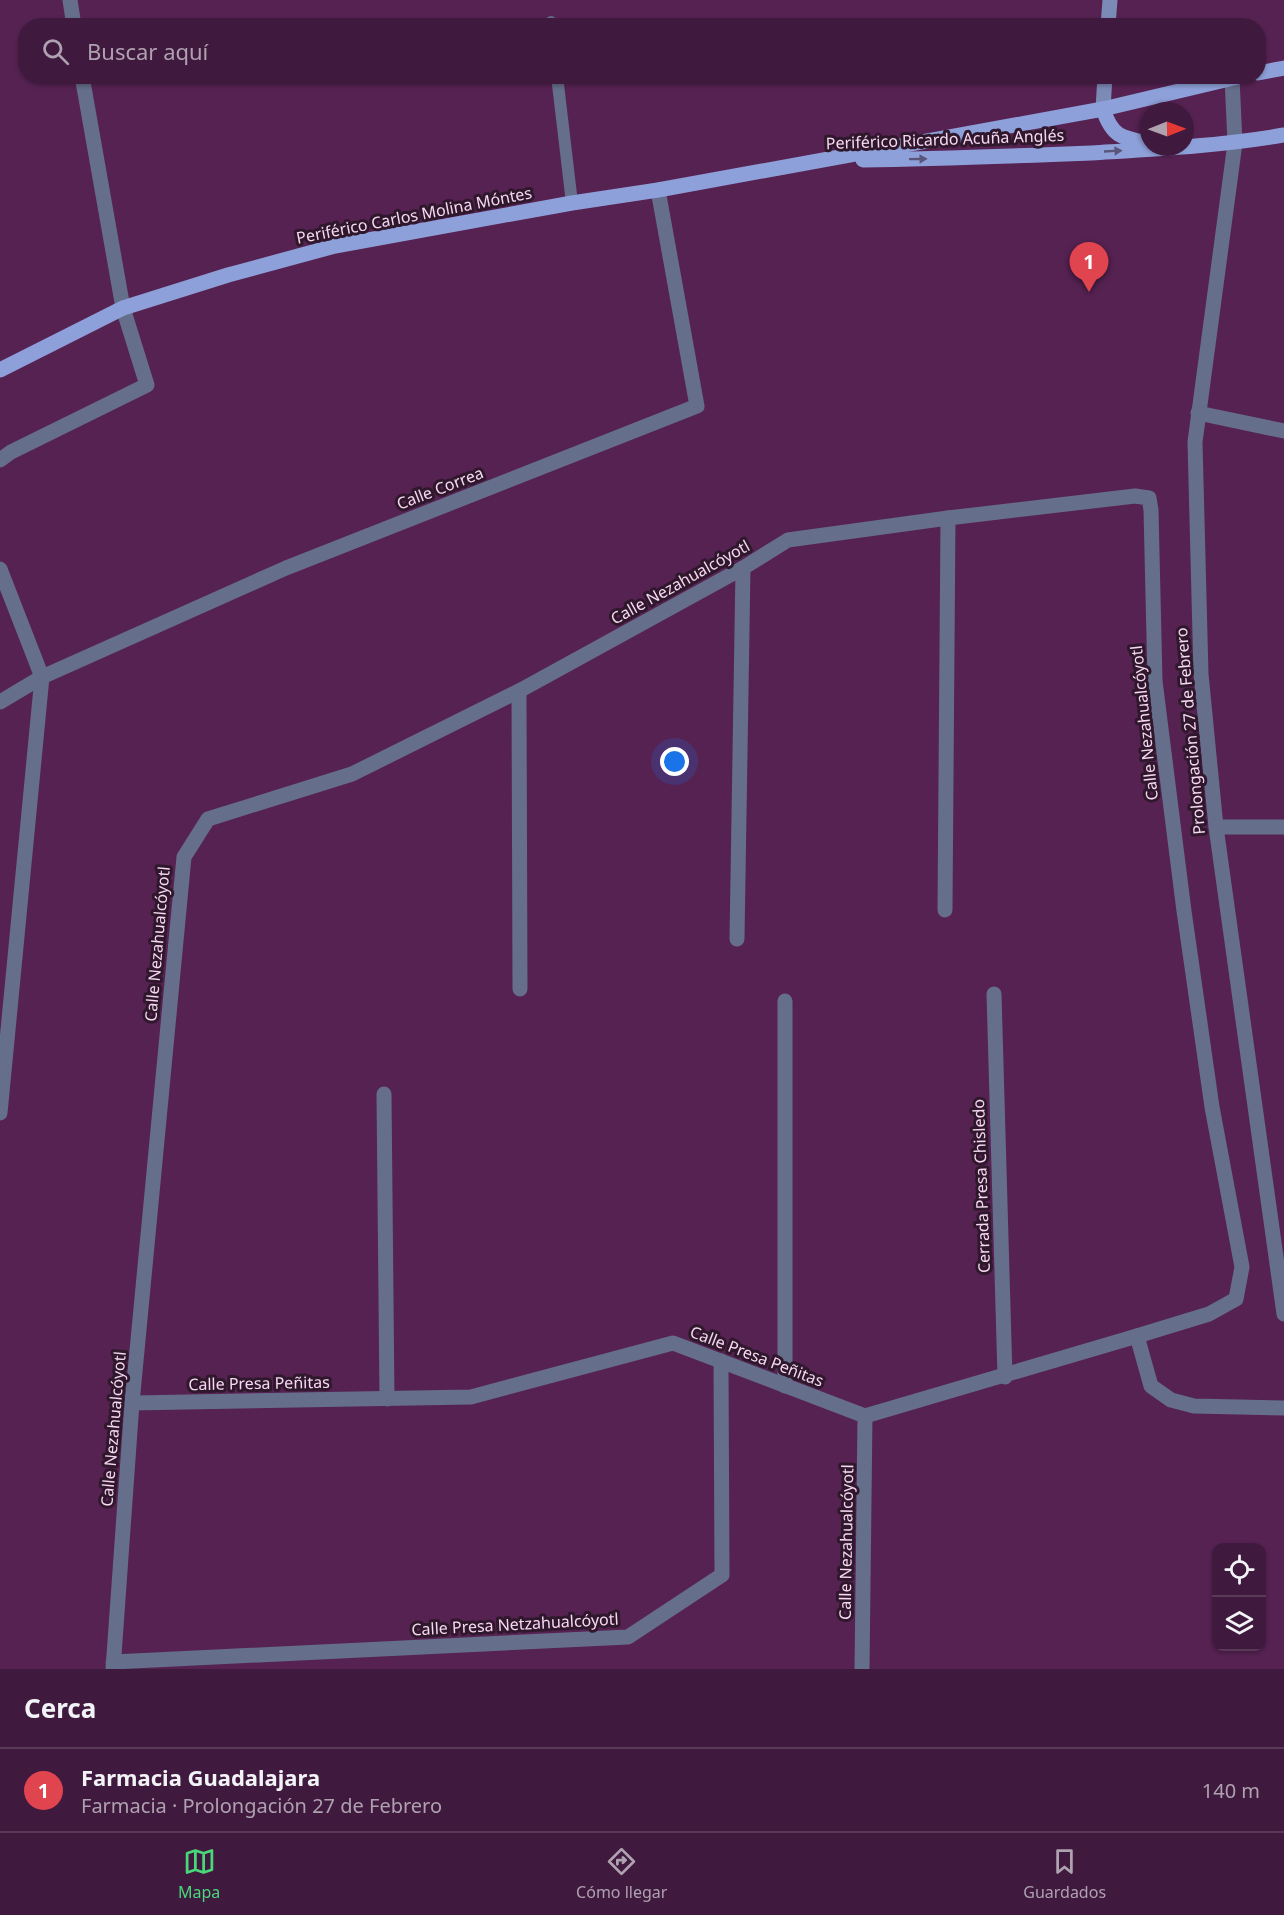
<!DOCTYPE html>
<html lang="es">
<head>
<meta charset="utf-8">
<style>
	:root { --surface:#401a3e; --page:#4b2749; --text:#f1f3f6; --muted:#aea1b0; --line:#593858; --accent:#48d779 }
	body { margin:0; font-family:"Noto Sans",sans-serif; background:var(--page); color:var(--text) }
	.controls { position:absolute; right:18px; bottom:18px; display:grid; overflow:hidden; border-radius:12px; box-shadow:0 2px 4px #0004 }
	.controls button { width:54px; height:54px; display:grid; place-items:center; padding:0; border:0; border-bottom:2px solid var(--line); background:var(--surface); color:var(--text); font:30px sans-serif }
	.compass { position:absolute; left:1140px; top:102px; width:54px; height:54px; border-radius:50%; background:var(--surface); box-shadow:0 2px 4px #0004; rotate:89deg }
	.you { position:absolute; left:675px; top:762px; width:21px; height:21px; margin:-15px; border:4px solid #fff; border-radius:50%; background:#1a73e8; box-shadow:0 0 0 9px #1a73e833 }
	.badge { display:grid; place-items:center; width:39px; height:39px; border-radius:50%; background:var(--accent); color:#fff; font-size:20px; font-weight:700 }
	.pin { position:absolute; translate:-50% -50px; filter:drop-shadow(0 2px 3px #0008) }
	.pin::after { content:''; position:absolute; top:32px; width:21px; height:18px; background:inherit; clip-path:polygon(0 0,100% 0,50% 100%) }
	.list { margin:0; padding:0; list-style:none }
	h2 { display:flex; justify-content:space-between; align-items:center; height:78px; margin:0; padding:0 24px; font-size:26px }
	h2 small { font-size:20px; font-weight:400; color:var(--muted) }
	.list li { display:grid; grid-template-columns:39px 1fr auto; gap:18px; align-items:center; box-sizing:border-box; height:84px; padding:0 24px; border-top:2px solid var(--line) }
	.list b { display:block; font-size:22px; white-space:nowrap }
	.list p { margin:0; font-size:20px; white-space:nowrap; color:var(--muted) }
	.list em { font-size:20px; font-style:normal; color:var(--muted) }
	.icon { flex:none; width:33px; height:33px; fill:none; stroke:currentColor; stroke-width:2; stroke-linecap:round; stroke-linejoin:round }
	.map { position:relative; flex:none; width:1284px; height:1669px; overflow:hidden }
	.search { position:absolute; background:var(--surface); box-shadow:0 2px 4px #0004; left:18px; right:18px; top:18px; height:66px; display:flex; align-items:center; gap:15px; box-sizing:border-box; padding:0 21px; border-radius:24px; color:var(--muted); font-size:22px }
	.sheet { height:162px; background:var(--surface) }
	nav { display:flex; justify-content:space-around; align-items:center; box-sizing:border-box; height:84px; border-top:2px solid var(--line); background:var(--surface); font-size:16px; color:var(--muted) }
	nav a { display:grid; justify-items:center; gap:3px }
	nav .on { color:var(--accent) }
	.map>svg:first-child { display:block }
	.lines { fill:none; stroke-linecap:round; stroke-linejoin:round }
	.lane { stroke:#656e8a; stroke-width:12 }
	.street { stroke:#656e8a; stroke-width:15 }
	.secondary { stroke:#7c8ab6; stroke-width:15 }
	.primary { stroke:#8ea0d9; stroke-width:15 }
	.oneway { fill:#5a557a }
	.labels { text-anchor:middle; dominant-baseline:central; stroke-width:6; stroke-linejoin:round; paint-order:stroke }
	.street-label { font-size:16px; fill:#f7d7f2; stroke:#2f182c }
</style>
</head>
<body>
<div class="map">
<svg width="1284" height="1669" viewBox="0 0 1284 1669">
	<rect width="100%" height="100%" fill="#562252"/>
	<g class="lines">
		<g class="lane">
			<polyline points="551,22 551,26"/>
			<polyline points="557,76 572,203"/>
		</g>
		<g class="street">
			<polyline points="70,0 74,26"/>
			<polyline points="1232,78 1235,143 1195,442 1201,674 1216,827 1284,1314"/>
			<polyline points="1198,413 1284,431"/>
			<polyline points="0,460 11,452 147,385 123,308 82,76"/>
			<polyline points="0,569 42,677 0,1113"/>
			<polyline points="519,691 520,989"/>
			<polyline points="0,702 42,677 286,568 697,406 658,190"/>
			<polyline points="1216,827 1284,827"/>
			<polyline points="945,910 948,518"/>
			<polyline points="737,939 743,568"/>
			<polyline points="994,994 1005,1377"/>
			<polyline points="785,1001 785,1386"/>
			<polyline points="384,1094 387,1399"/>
			<polyline points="132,1403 471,1397 673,1343 865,1416 1137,1336 1151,1386 1171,1400 1194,1406 1284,1408"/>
			<polyline points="113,1662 628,1637 722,1575 721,1361"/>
			<polyline points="113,1669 132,1403 184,857 208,819 352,774 519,691 743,568 788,540 948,518 1135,496 1149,498 1151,510 1155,681 1184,911 1212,1107 1242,1267 1236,1299 1209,1314 1137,1336"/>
			<polyline points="862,1669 865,1416"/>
		</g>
		<g class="secondary">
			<polyline points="1108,26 1110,0"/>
			<polyline points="1103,109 1105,76"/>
		</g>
		<g class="primary">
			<polyline points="1258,73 1284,68"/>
			<path d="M1103 109C1112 137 1122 138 1149 143"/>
			<path d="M863 160C939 159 1016 156 1092 153 1157 149 1220 146 1284 135"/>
			<polyline points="0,370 123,308 228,275 335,246 572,203 658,190 1103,109 1242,76"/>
		</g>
	</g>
	<defs><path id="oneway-solid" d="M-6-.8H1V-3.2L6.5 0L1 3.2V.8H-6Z" transform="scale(1.5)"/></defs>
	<g class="oneway">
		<use href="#oneway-solid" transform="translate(1113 151) rotate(-3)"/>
		<use href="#oneway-solid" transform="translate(918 159) rotate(-1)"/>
	</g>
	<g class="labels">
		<g class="street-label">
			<text transform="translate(945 139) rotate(-2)">Periférico Ricardo Acuña Anglés</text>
			<text transform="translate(414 215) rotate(-11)">Periférico Carlos Molina Móntes</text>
			<text transform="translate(440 488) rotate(-21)">Calle Correa</text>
			<text transform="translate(680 582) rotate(-29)">Calle Nezahualcóyotl</text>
			<text transform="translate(1144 723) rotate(-96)">Calle Nezahualcóyotl</text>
			<text transform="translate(1190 731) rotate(-95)">Prolongación 27 de Febrero</text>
			<text transform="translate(157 944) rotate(-85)">Calle Nezahualcóyotl</text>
			<text transform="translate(981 1186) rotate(-92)">Cerrada Presa Chisledo</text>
			<text transform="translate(757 1356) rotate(21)">Calle Presa Peñitas</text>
			<text transform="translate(259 1383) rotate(-1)">Calle Presa Peñitas</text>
			<text transform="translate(113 1429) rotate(-85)">Calle Nezahualcóyotl</text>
			<text transform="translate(846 1542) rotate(-89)">Calle Nezahualcóyotl</text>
			<text transform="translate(515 1624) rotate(-3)">Calle Presa Netzahualcóyotl</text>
		</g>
	</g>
</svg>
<div class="controls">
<button><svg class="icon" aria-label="locate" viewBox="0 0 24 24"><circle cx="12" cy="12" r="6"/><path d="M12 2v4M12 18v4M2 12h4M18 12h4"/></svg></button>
<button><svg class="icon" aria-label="layers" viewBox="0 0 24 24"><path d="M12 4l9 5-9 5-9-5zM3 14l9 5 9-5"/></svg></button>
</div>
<svg class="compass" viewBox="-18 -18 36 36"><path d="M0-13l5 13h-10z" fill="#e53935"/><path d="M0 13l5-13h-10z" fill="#aea1b0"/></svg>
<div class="you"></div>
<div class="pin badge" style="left:1089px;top:292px;background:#e0444e">1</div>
<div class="search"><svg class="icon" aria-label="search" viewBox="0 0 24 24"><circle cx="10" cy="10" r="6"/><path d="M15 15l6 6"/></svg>Buscar aquí</div>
</div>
<section class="sheet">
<h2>Cerca<small></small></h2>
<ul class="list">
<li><span class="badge" style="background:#e0444e">1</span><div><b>Farmacia Guadalajara</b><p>Farmacia · Prolongación 27 de Febrero</p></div><em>140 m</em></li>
</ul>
</section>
<nav>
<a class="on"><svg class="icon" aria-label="map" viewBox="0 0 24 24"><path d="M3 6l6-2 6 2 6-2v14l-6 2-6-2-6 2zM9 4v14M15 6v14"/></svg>Mapa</a>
<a><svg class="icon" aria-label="directions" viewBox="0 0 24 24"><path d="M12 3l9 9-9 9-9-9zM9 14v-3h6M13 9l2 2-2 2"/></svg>Cómo llegar</a>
<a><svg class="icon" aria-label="saved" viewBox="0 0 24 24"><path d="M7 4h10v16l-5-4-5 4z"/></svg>Guardados</a>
</nav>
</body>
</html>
